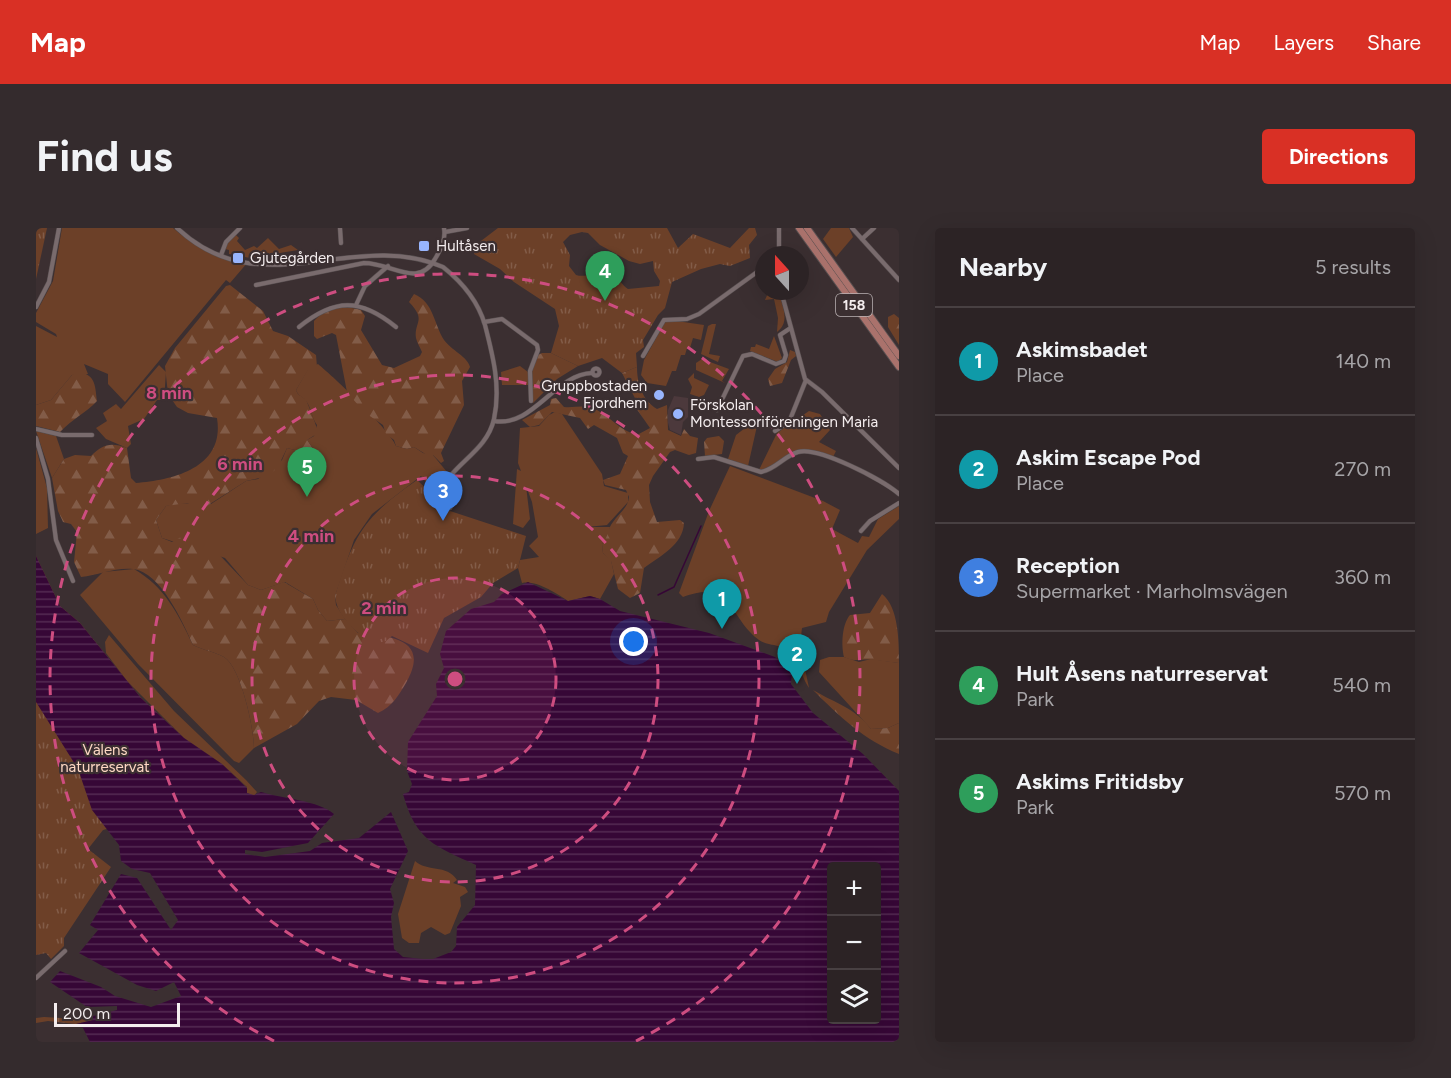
<!DOCTYPE html>
<html lang="en">
<head>
<meta charset="utf-8">
<style>
	:root { --surface:#2c2325; --page:#342b2d; --text:#f1f3f6; --muted:#a6a4a7; --line:#484042; --accent:#d93025 }
	body { margin:0; font-family:Figtree,sans-serif; background:var(--page); color:var(--text) }
	.controls { position:absolute; right:18px; bottom:18px; display:grid; overflow:hidden; border-radius:6px; box-shadow:0 6px 24px #0002 }
	.controls button { width:54px; height:54px; display:grid; place-items:center; padding:0; border:0; border-bottom:2px solid var(--line); background:var(--surface); color:var(--text); font:30px sans-serif }
	.compass { position:absolute; left:719px; top:18px; width:54px; height:54px; border-radius:50%; background:var(--surface); box-shadow:0 6px 24px #0002; rotate:339deg }
	.scale { position:absolute; left:18px; bottom:15px; width:126px; box-sizing:border-box; padding-left:6px; border:3px solid #f4edee; border-top:0; font-size:16px; line-height:21px; white-space:nowrap; color:#f4edee; -webkit-text-stroke:4px #3b2f31; paint-order:stroke }
	.you { position:absolute; left:598px; top:414px; width:21px; height:21px; margin:-15px; border:4px solid #fff; border-radius:50%; background:#1a73e8; box-shadow:0 0 0 9px #1a73e833 }
	.badge { display:grid; place-items:center; width:39px; height:39px; border-radius:50%; background:var(--accent); color:#fff; font-size:20px; font-weight:700 }
	.pin { position:absolute; translate:-50% -50px; filter:drop-shadow(0 2px 3px #0008) }
	.pin::after { content:''; position:absolute; top:32px; width:21px; height:18px; background:inherit; clip-path:polygon(0 0,100% 0,50% 100%) }
	.list { margin:0; padding:0; list-style:none }
	h2 { display:flex; justify-content:space-between; align-items:center; height:78px; margin:0; padding:0 24px; font-size:26px }
	h2 small { font-size:20px; font-weight:400; color:var(--muted) }
	.list li { display:grid; grid-template-columns:39px 1fr auto; gap:18px; align-items:center; box-sizing:border-box; height:108px; padding:0 24px; border-top:2px solid var(--line) }
	.list b { display:block; font-size:22px; white-space:nowrap }
	.list p { margin:0; font-size:20px; white-space:nowrap; color:var(--muted) }
	.list em { font-size:20px; font-style:normal; color:var(--muted) }
	.icon { flex:none; width:33px; height:33px; fill:none; stroke:currentColor; stroke-width:2; stroke-linecap:round; stroke-linejoin:round }
	.map { position:relative; flex:none; width:863px; height:814px; overflow:hidden; border-radius:6px }
	header { display:flex; align-items:center; gap:36px; box-sizing:border-box; height:84px; padding:0 30px; background:var(--accent); color:#fff }
	header strong { font-size:28px }
	nav { display:flex; gap:33px; margin-inline-start:auto; font-size:21px }
	.intro { display:flex; align-items:center; justify-content:space-between; box-sizing:border-box; height:144px; padding:0 36px }
	h1 { margin:0; font-size:42px }
	.button { padding:15px 27px; border-radius:6px; background:var(--accent); color:#fff; font-size:21px; font-weight:700 }
	main { display:flex; gap:36px; padding:0 36px }
	aside { flex:1; background:var(--surface); border-radius:6px; box-shadow:0 6px 24px #0002 }
	.map>svg:first-child { display:block }
	.built { fill:#4c393c }
	.green { fill:#6c4028 }
	.forest { fill:url(#forest-firs) }
	.wetland { fill:url(#wetland-marsh) }
	.park { fill:url(#park-tufts); fill-rule:evenodd }
	.water { fill:url(#water-rules); fill-rule:evenodd }
	.lines { fill:none; stroke-linecap:round; stroke-linejoin:round }
	.stream { stroke:#360736; stroke-width:1.5 }
	.street-casing { stroke:#584f50; stroke-width:5 }
	.primary-casing { stroke:#584f50; stroke-width:8 }
	.street { stroke:#796b6d; stroke-width:4 }
	.primary { stroke:#aa726c; stroke-width:6 }
	.ring { fill:none; stroke:#ce4d80; stroke-width:3; stroke-dasharray:10 8 }
	.poi-dot { fill:#98b5fd; stroke:#3b2f31; stroke-width:2 }
	.labels { text-anchor:middle; dominant-baseline:central; stroke-width:4.5; stroke-linejoin:round; paint-order:stroke }
	.shield { fill:#3b2f31; stroke:#bcb4b5; stroke-width:1.5 }
	.shield-label { font-size:14px; font-weight:bold; fill:#f4edee }
	.poi-label { font-size:15px; fill:#f4edee; stroke:#3b2f31; text-anchor:start }
	.park-label { font-size:15px; fill:#fed8c4; stroke:#3b2f31 }
	.centre { fill:#ce4d80; stroke:#3b2f31; stroke-width:3 }
	.ring-label { font-size:18px; text-anchor:middle; font-weight:bold; fill:#ce4d80; stroke:#3b2f31; stroke-width:4.5; stroke-linejoin:round; paint-order:stroke }
</style>
</head>
<body>
<header>
<strong>Map</strong>
<nav><a>Map</a><a>Layers</a><a>Share</a></nav>
</header>
<div class="intro"><h1>Find us</h1><a class="button">Directions</a></div>
<main>
<div class="map">
<svg width="863" height="814" viewBox="0 0 863 814">
	<defs>
		<pattern id="forest-firs" width="22" height="20" patternUnits="userSpaceOnUse" patternTransform="scale(1.5)"><rect width="22" height="20" fill="#6c4028"/><path d="M5 1l3.5 6h-7zM16 11l3.5 6h-7z" fill="#825c48"/></pattern>
		<pattern id="wetland-marsh" width="20" height="14" patternUnits="userSpaceOnUse" patternTransform="scale(1.5)"><rect width="20" height="14" fill="#6c4028"/><path d="M1 5h8M5 5V1M11 12h8M15 12V8" fill="none" stroke="#825c48"/></pattern>
		<pattern id="park-tufts" width="24" height="20" patternUnits="userSpaceOnUse" patternTransform="scale(1.5)"><rect width="24" height="20" fill="#6c4028"/><path d="M3 7l-1-3M5 7V3M7 7l1-3M15 17l-1-3M17 17v-4M19 17l1-3" fill="none" stroke="#825c48"/></pattern>
		<pattern id="water-rules" width="6" height="5" patternUnits="userSpaceOnUse" patternTransform="scale(1.5)"><rect width="6" height="5" fill="#360736"/><path d="M0 2.5h6" fill="none" stroke="#542b53"/></pattern>
	</defs>
	<rect width="100%" height="100%" fill="#3b2f31"/>
	<polygon class="built" points="638,168 652,170 652,189 647,194 645,207 634,202 632,195 632,182"/>
	<g class="green">
		<path d="M26 0H137C160 19 182 33 212 34L194 55 190 52 89 174 72 156V146L48 136 52 146 36 147 15 172 0 177V98L21 109 20 106 0 94V85L17 53Z"/>
		<polygon points="795,0 813,0 817,9 800,29 787,11"/>
		<polygon points="200,7 203,10 201,13 209,22 218,18 221,20 232,10 243,21 255,17 262,22 214,30 193,26 193,22 189,21 189,18"/>
		<path d="M737 63H743C746 78 755 94 741 104L742 90 738 71 729 72 732 65 737 66Z"/>
		<polygon points="634,92 668,97 665,112 657,110 654,120 651,120 649,127 645,127 640,143 636,143 630,158 611,155 605,147 608,132 629,94"/>
		<polygon points="676,96 680,96 673,126 684,128 682,134 665,126 672,98"/>
		<polygon points="738,108 746,130 742,134 714,123 715,119 719,119 720,116 733,121"/>
		<polygon points="666,131 693,141 686,153 689,155 660,142 660,135"/>
		<path d="M282 136C299 150 354 202 360 218L371 221 378 219 387 225 397 227 411 244 402 255 394 251 390 254 385 248 336 286 318 312 299 368 300 377 309 391 291 393 282 382 277 371 249 354 225 362 212 357 189 330 126 310 120 292 130 278 141 275 175 276 210 253 222 251 246 232 251 220 263 223V231L259 235 278 222 271 212 278 208 281 197C275 189 276 181 270 173 266 168 262 168 260 162L272 141Z"/>
		<polygon points="123,137 130,144 128,172 121,172 108,191 92,198 95,216 91,220 70,211 60,200 71,193 67,185 80,176 85,181"/>
		<polygon points="484,138 492,144 492,157 466,157 465,144"/>
		<polygon points="658,145 658,150 673,157 668,167 663,169 654,166 656,159 652,151"/>
		<path d="M773 183 784 186 794 202 783 214 800 223 797 229C774 221 762 219 741 234 735 238 731 241 723 242L741 205Z"/>
		<path d="M519 184 526 186 566 246 568 258 592 265V274L571 297 551 299H574L572 309 566 316 567 325 575 332 578 346 564 371 554 368 532 373C520 365 500 352 486 355L482 340 484 332 503 329 493 318 502 309 496 274 490 258 494 291 487 300 477 296 481 241 485 243 482 235 484 200 503 198 513 187Z"/>
		<polygon points="713,197 721,198 712,238 692,231 700,207"/>
		<polygon points="0,203 20,208 28,231 16,250"/>
		<polygon points="0,220 11,260 12,300 0,306"/>
		<path d="M694 238 787 273 804 282 796 301 822 315 826 308 833 309 842 291 863 278V291L831 322 793 384 790 394 766 400 764 417 773 460C766 450 764 436 756 426 748 415 733 419 723 412 692 389 697 350 647 369L643 365 673 283Z"/>
		<path d="M98 341C129 359 142 386 157 417 167 422 179 424 188 429 205 439 218 501 218 520L203 535 198 533 102 436 44 367 67 344Z"/>
		<polygon points="73,407 138,483 210,552 221,564 218,568 211,565 211,559 186,536 148,510 91,453 70,425 69,414"/>
		<polygon points="793,429 808,429 823,434 835,431 863,435 863,495 852,500 835,501 783,444 784,432"/>
		<path d="M379 633C390 644 411 636 421 652L417 655 429 659 432 664 424 669 425 678 414 705 409 707 395 699 385 705 383 715H373L366 710 362 686Z"/>
	</g>
	<g class="forest">
		<path d="M194 57 227 83 237 103 252 108 280 127 281 139 272 142 260 162C262 168 265 167 270 172 272 176 282 201 282 205L271 212 280 225 261 240 259 238 263 223 251 220 242 239 232 248 210 253 166 281 151 275 130 278 120 292 126 310 136 314 147 308 173 316 212 357 225 362 248 354 277 371 282 382 291 393 309 391 322 405C355 408 395 411 370 455 362 468 357 478 342 485L320 472 295 469 283 473 261 496 218 520C218 501 205 439 188 429 179 424 167 422 157 417 147 395 125 344 97 341 80 339 62 347 45 349L38 334 41 304 35 296 27 294 22 283 16 250 28 231 39 227 55 228C67 216 75 214 91 220L95 250 100 255C139 252 189 239 181 190L152 185 141 179 132 166 129 138 139 120 190 58Z"/>
		<path d="M378 66C398 74 398 97 408 112 415 122 432 129 434 139L426 153 428 177 405 225 408 233 405 235 397 227H391L378 219 371 221 360 218 358 212 350 206 347 197 328 184 311 164 300 107 296 105 281 111 278 108V93C290 79 309 77 325 82L329 88 325 102 346 137 358 140 384 128 386 124C384 119 381 115 380 110 378 93 391 93 373 74Z"/>
		<polygon points="858,86 863,90 863,117 852,99 852,89"/>
		<polygon points="754,122 759,124 760,128 755,132 746,155 734,158 732,151 739,141 751,134"/>
		<polygon points="506,125 515,125 542,138 521,151 497,175 495,140 502,127"/>
		<path d="M601 139C601 155 606 172 621 181L631 177 632 202 645 208 648 201 654 208 662 210 660 225 653 227 639 222 634 224 617 248 613 257 614 274 621 294 644 292 648 295C647 317 624 328 608 340L604 365 594 370 582 361 575 333 567 325 566 316C573 309 571 301 577 294 583 285 592 280 593 269L590 262 569 257 567 252 584 246 592 228 587 225 581 210 558 197 552 201 544 190 516 184 503 197 494 199 486 192 514 177 515 171 520 170 528 179C540 180 551 176 561 182 575 190 585 203 601 207L614 200 600 180 602 176 586 145Z"/>
		<path d="M43 144C60 147 59 158 61 173 51 184 36 191 24 204L0 198V177L15 172 36 147Z"/>
		<polygon points="683,208 688,213 686,226 669,228 668,214 671,210"/>
		<path d="M846 366C863 379 863 415 863 435 854 434 846 433 838 432 826 430 820 435 808 429 805 417 806 396 814 387L834 385Z"/>
		<path d="M777 462C799 475 819 480 835 501L852 500 863 495V526C828 512 803 488 777 462Z"/>
	</g>
	<polygon class="wetland" points="8,789 58,792 40,796 12,793 0,795 0,790"/>
	<g class="park">
		<polygon points="0,0 11,0 0,51"/>
		<path d="M462 0H631L642 20 657 6 694 20 713 0H719L721 7 713 17 714 30 694 38 684 36 665 41 636 54 629 80 622 87 607 112 608 119 600 125 601 139 586 145 566 130 542 138 515 125 523 98 519 81 478 54 464 41 438 26 441 16ZM546 4 552 5 564 17 593 33 604 36 617 33 618 43 624 53 623 58 592 61C586 57 583 51 578 47 565 39 553 51 540 47L533 38 534 27 527 14 534 7Z"/>
		<path d="M381 252 414 283 490 308 482 340 457 355 445 369 408 390 392 425 356 408 350 413 337 416C320 404 301 389 299 368 318 306 328 289 381 252Z"/>
		<polygon points="0,328 24,378 44,395 105,470 148,510 186,536 211,560 67,602 52,621 75,639 28,710 28,718 15,731 10,725 0,727"/>
	</g>
	<path class="water" d="M0 328 24 378 44 395 105 470 148 510 186 536 211 560V565L218 567 225 564C245 570 284 573 298 586L272 615 226 624 209 622V626L229 629 274 623 286 615 323 610 355 584 372 623 354 661 358 675 355 689 358 721 367 729 387 731H397L415 724 420 718 421 699 439 677 440 637C399 618 380 613 367 566L373 564 376 556 371 543 372 514 401 468 400 456 408 440 404 426 410 403 435 381 458 374 466 366 492 354 532 373 554 368 564 371 584 383 673 405 739 429 756 444 755 456 777 485 827 526 863 563V811L857 814H54L47 800 40 796 57 792V788L81 782V778L51 779 14 754 24 743 65 759 79 768 115 779 145 768 138 754 120 763 101 757 43 725 62 702 54 697 85 646 101 650 135 702 142 692 114 645 96 641 85 633 83 617 56 582 42 541 0 474ZM796 638H840V792H796Z"/>
	<g class="lines">
		<polyline class="stream" points="622,367 638,359 665,298"/>
		<g class="street-casing">
			<g id="street">
				<path d="M141 0C225 79 316 0 407 39 426 54 442 73 449 97 457 128 465 159 458 191 450 227 410 237 400 274L403 280H414L418 272 406 256"/>
				<polyline points="304,0 305,15"/>
				<polyline points="816,0 863,52"/>
				<polyline points="409,4 431,0"/>
				<polyline points="826,11 838,0"/>
				<polyline points="185,27 190,14 204,0"/>
				<polyline points="743,27 743,0"/>
				<path d="M220 57 328 35C356 35 382 61 399 31 405 21 410 12 408 0"/>
				<polyline points="745,63 769,151 786,164 863,240"/>
				<polyline points="320,77 329,58 352,38"/>
				<polyline points="0,79 13,54 23,0"/>
				<polyline points="448,94 466,91 501,117 502,122 494,143 495,173"/>
				<path d="M263 99C299 70 324 70 360 99"/>
				<polyline points="607,128 628,92 651,91 663,86 728,39"/>
				<circle cx="560" cy="144" r="3.5"/>
				<polyline points="681,182 707,128 716,126 740,136 748,133 750,127 744,107 753,101"/>
				<path d="M458 193C497 200 519 146 556 145"/>
				<polyline points="0,201 26,207 56,207"/>
				<polyline points="739,203 753,194 770,152"/>
				<polyline points="0,210 12,251 20,312 37,353"/>
				<path d="M662 231 678 229 725 244C740 241 748 228 762 224 782 218 847 252 863 266"/>
				<polyline points="825,303 834,293 863,275"/>
				<polyline points="0,750 29,723"/>
			</g>
		</g>
		<g class="primary-casing">
			<g id="primary">
				<polyline points="763,0 863,139"/>
				<polyline points="771,0 863,128"/>
			</g>
		</g>
		<use href="#street" class="street"/>
		<use href="#primary" class="primary"/>
	</g>
	<circle cx="419" cy="451" r="101" fill="#ce4d80" fill-opacity=".12"/>
	<g class="ring">
		<circle cx="419" cy="451" r="101"/>
		<circle cx="419" cy="451" r="203"/>
		<circle cx="419" cy="451" r="304"/>
		<path d="M238 813A405 405 0 1 1 600 813"/>
	</g>
	<g class="poi-dot">
		<rect x="382" y="12" width="12" height="12" rx="3"/>
		<rect x="196" y="24" width="12" height="12" rx="3"/>
		<circle cx="623" cy="167" r="6"/>
		<circle cx="642" cy="186" r="6"/>
	</g>
	<g class="labels">
		<rect class="shield" x="800" y="66" width="36" height="22" rx="4.5"/>
		<g class="shield-label">
			<text x="818" y="77">158</text>
		</g>
		<g class="poi-label">
			<text x="400" y="18">Hultåsen</text>
			<text x="214" y="30">Gjutegården</text>
			<text x="611" y="158" text-anchor="end">Gruppbostaden<tspan x="611" dy="17">Fjordhem</tspan></text>
			<text x="654" y="177">Förskolan<tspan x="654" dy="17">Montessoriföreningen Maria</tspan></text>
		</g>
		<g class="park-label">
			<text x="69" y="522">Välens<tspan x="69" dy="17">naturreservat</tspan></text>
		</g>
	</g>
	<circle cx="419" cy="451" r="9" class="centre"/>
	<g class="ring-label">
		<text x="133" y="171">8 min</text>
		<text x="204" y="242">6 min</text>
		<text x="275" y="314">4 min</text>
		<text x="348" y="386">2 min</text>
	</g>
</svg>
<div class="controls">
<button>+</button>
<button>−</button>
<button><svg class="icon" aria-label="layers" viewBox="0 0 24 24"><path d="M12 4l9 5-9 5-9-5zM3 14l9 5 9-5"/></svg></button>
</div>
<svg class="compass" viewBox="-18 -18 36 36"><path d="M0-13l5 13h-10z" fill="#e53935"/><path d="M0 13l5-13h-10z" fill="#a6a4a7"/></svg>
<div class="scale">200 m</div>
<div class="you"></div>
<div class="pin badge" style="left:686px;top:401px;background:#0f9aa8">1</div>
<div class="pin badge" style="left:761px;top:456px;background:#0f9aa8">2</div>
<div class="pin badge" style="left:407px;top:293px;background:#3f7fe0">3</div>
<div class="pin badge" style="left:569px;top:73px;background:#2e9e5b">4</div>
<div class="pin badge" style="left:271px;top:269px;background:#2e9e5b">5</div>
</div>
<aside>
<h2>Nearby<small>5 results</small></h2>
<ul class="list">
<li><span class="badge" style="background:#0f9aa8">1</span><div><b>Askimsbadet</b><p>Place</p></div><em>140 m</em></li>
<li><span class="badge" style="background:#0f9aa8">2</span><div><b>Askim Escape Pod</b><p>Place</p></div><em>270 m</em></li>
<li><span class="badge" style="background:#3f7fe0">3</span><div><b>Reception</b><p>Supermarket · Marholmsvägen</p></div><em>360 m</em></li>
<li><span class="badge" style="background:#2e9e5b">4</span><div><b>Hult Åsens naturreservat</b><p>Park</p></div><em>540 m</em></li>
<li><span class="badge" style="background:#2e9e5b">5</span><div><b>Askims Fritidsby</b><p>Park</p></div><em>570 m</em></li>
</ul>
</aside>
</main>
</body>
</html>
